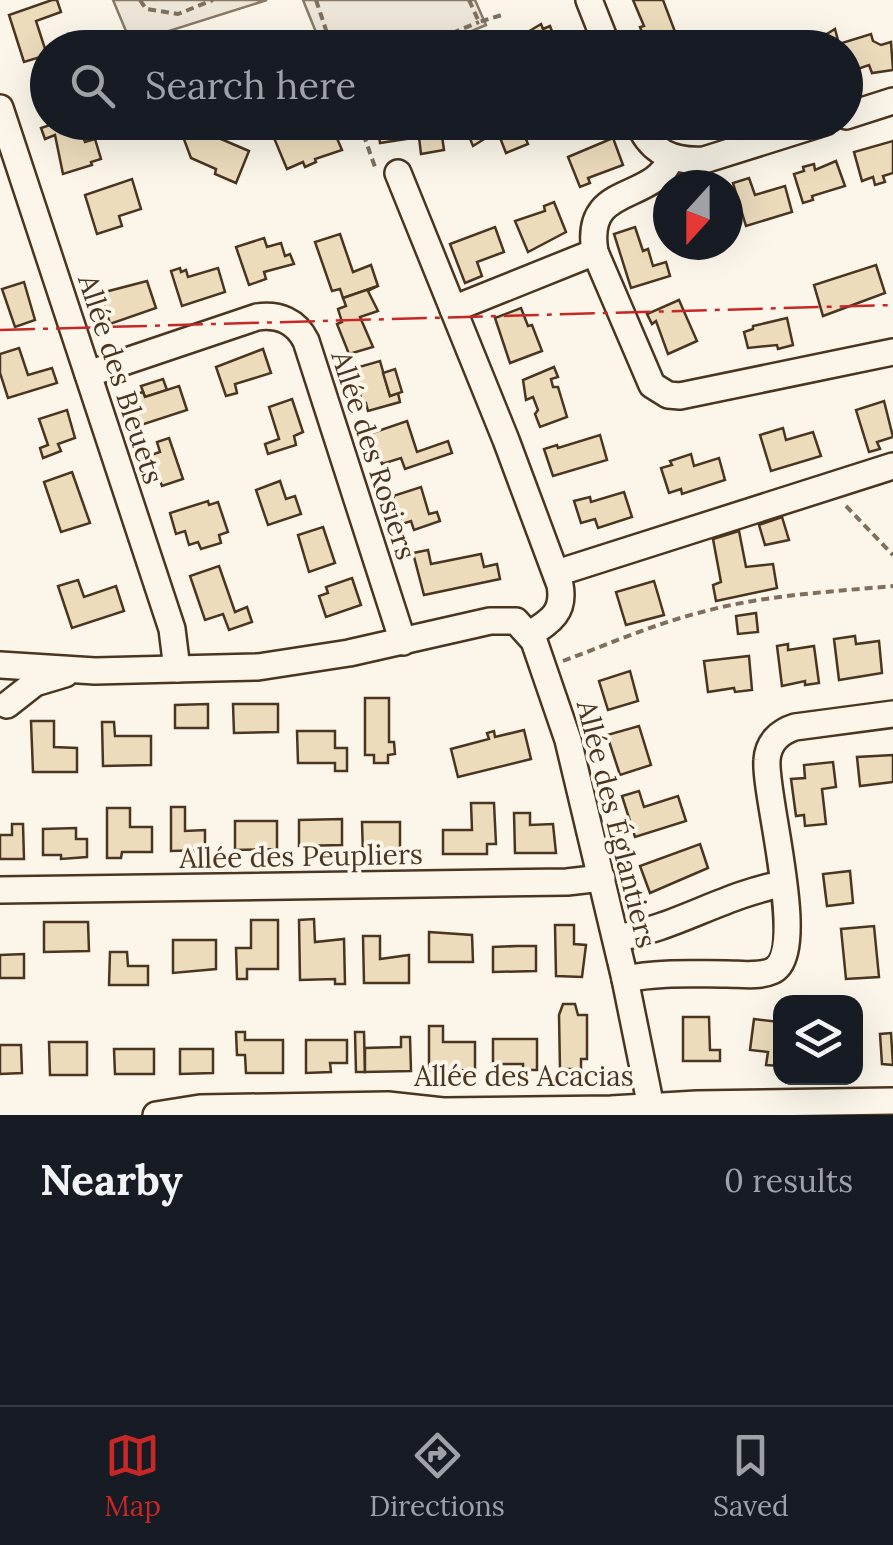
<!DOCTYPE html>
<html lang="en">
<head>
<meta charset="utf-8">
<style>
	:root { --surface:#171b24; --page:#242831; --text:#f1f3f6; --muted:#9ea1a6; --line:#363941; --accent:#c62828 }
	body { margin:0; font-family:Lora,serif; background:var(--page); color:var(--text) }
	.controls { position:absolute; right:30px; bottom:30px; display:grid; overflow:hidden; border-radius:20px; box-shadow:0 10px 40px #0002 }
	.controls button { width:90px; height:90px; display:grid; place-items:center; padding:0; border:0; border-bottom:2px solid var(--line); background:var(--surface); color:var(--text); font:50px sans-serif }
	.compass { position:absolute; left:653px; top:170px; width:90px; height:90px; border-radius:50%; background:var(--surface); box-shadow:0 10px 40px #0002; rotate:201deg }
	.list { margin:0; padding:0; list-style:none }
	h2 { display:flex; justify-content:space-between; align-items:center; height:130px; margin:0; padding:0 40px; font-size:42px }
	h2 small { font-size:32px; font-weight:400; color:var(--muted) }
	.icon { flex:none; width:55px; height:55px; fill:none; stroke:currentColor; stroke-width:2; stroke-linecap:round; stroke-linejoin:round }
	.map { position:relative; flex:none; width:893px; height:1115px; overflow:hidden }
	.search { position:absolute; background:var(--surface); box-shadow:0 10px 40px #0002; left:30px; right:30px; top:30px; height:110px; display:flex; align-items:center; gap:25px; box-sizing:border-box; padding:0 35px; border-radius:55px; color:var(--muted); font-size:38px }
	.sheet { height:290px; background:var(--surface) }
	nav { display:flex; justify-content:space-around; align-items:center; box-sizing:border-box; height:140px; border-top:2px solid var(--line); background:var(--surface); font-size:28px; color:var(--muted) }
	nav a { display:grid; justify-items:center; gap:5px }
	nav .on { color:var(--accent) }
	.map>svg:first-child { display:block }
	.green { fill:#ede6d9; stroke:#887966; stroke-width:2.5 }
	.building { fill:#ecdcbc; stroke:#4a3520; stroke-width:2.5 }
	.lines { fill:none; stroke-linecap:round; stroke-linejoin:round }
	.minor-casing { stroke:#4a3520; stroke-width:30 }
	.path { stroke:#7f6f5c; stroke-width:4; stroke-dasharray:8 5; stroke-linecap:butt }
	.minor { stroke:#fbf6e9; stroke-width:25 }
	.power { stroke:#c62828; stroke-width:2.5; stroke-dasharray:35 8 5 8; stroke-linecap:butt }
	.labels { text-anchor:middle; dominant-baseline:central; stroke-width:8; stroke-linejoin:round; paint-order:stroke }
	.street-label { font-size:28px; fill:#4a3520; stroke:#fbf6e9 }
</style>
</head>
<body>
<div class="map">
<svg width="893" height="1115" viewBox="0 0 893 1115">
	<rect width="100%" height="100%" fill="#fbf6e9"/>
	<g class="green">
		<polygon points="113,0 267,0 131,43"/>
		<polygon points="303,0 475,0 486,25 434,47 322,47"/>
	</g>
	<g class="building">
		<polygon points="52,0 57,0 61,12 36,21 47,55 24,62 9,15"/>
		<polygon points="633,0 663,0 677,37 648,48 640,27 644,26"/>
		<polygon points="541,24 543,29 550,26 558,48 522,48 518,38"/>
		<polygon points="835,29 839,44 871,34 873,41 881,45 891,42 893,70 872,73 869,65 846,73 846,48 825,48 822,37"/>
		<polygon points="59,122 78,122 85,142 95,139 101,159 91,162 92,165 63,174 55,135 45,139 41,128"/>
		<polygon points="330,122 342,150 315,159 316,162 305,167 303,162 287,169 274,138 290,131 293,137"/>
		<polygon points="377,122 440,122 444,150 421,154 419,137 380,143"/>
		<polygon points="463,122 506,122 509,129 520,125 528,144 506,153 499,135 495,136 494,133 473,146"/>
		<polygon points="552,122 582,122 584,127 558,138"/>
		<polygon points="211,123 214,136 249,151 236,183 215,174 216,169 191,158 182,134"/>
		<polygon points="613,138 623,165 588,178 590,183 580,187 568,157"/>
		<polygon points="893,141 893,173 883,176 885,182 875,185 873,177 862,181 854,152"/>
		<polygon points="836,161 845,186 812,196 813,200 803,203 794,174 804,171 803,167 814,164 815,170"/>
		<polygon points="749,178 755,195 785,186 792,212 746,226 733,183"/>
		<polygon points="132,179 141,209 119,216 122,226 97,234 85,195"/>
		<polygon points="554,202 566,232 528,252 515,221 545,211 544,206"/>
		<polygon points="495,227 504,252 477,262 482,276 465,283 450,244"/>
		<polygon points="635,227 643,251 648,249 653,266 666,262 670,276 631,288 614,234"/>
		<polygon points="340,234 353,272 371,265 378,286 343,298 340,289 332,291 315,242"/>
		<polygon points="264,238 267,247 281,243 285,256 290,254 294,264 264,272 266,279 249,285 236,247"/>
		<polygon points="876,265 885,293 823,316 814,285"/>
		<polygon points="180,268 181,272 186,270 188,277 218,268 225,292 182,306 171,271"/>
		<polygon points="147,281 156,308 110,324 101,293"/>
		<polygon points="24,282 35,320 15,327 2,289"/>
		<polygon points="378,286 368,291 378,311 360,317 373,347 349,354 337,324 342,322 338,309 346,306 343,298"/>
		<polygon points="679,300 697,341 668,354 656,321 652,324 647,314"/>
		<polygon points="521,308 528,326 532,325 542,351 510,363 495,318"/>
		<polygon points="787,318 793,345 778,349 777,345 748,348 744,332 753,329 753,326"/>
		<polygon points="19,348 28,375 52,368 57,383 8,398 0,373 0,354"/>
		<polygon points="263,349 271,373 235,384 237,393 226,396 216,367"/>
		<polygon points="380,361 390,396 398,393 400,402 368,411 366,403 363,404 352,369"/>
		<polygon points="554,367 558,377 551,379 553,387 558,387 567,417 540,427 535,414 538,410 533,397 526,400 523,380"/>
		<polygon points="395,369 402,392 390,396 383,373"/>
		<polygon points="163,379 167,390 145,397 141,386"/>
		<polygon points="179,386 187,410 141,425 132,395 143,392 145,397"/>
		<polygon points="292,399 303,432 294,436 296,445 268,454 265,444 279,439 269,407"/>
		<polygon points="884,401 893,437 877,442 880,449 869,452 856,410"/>
		<polygon points="67,410 75,438 58,444 61,451 43,458 40,448 48,445 39,419"/>
		<polygon points="407,421 417,452 448,441 452,453 405,469 401,458 382,464 372,433"/>
		<polygon points="783,428 786,440 813,432 821,456 771,471 760,435"/>
		<polygon points="600,435 607,460 553,476 544,449 557,445 558,448"/>
		<polygon points="169,438 183,479 162,486 151,455 160,452 157,442"/>
		<polygon points="691,454 694,466 719,458 725,480 682,494 681,489 669,493 661,468 672,465 670,461"/>
		<polygon points="72,472 90,523 61,532 44,482"/>
		<polygon points="280,481 286,499 295,496 301,514 268,525 256,490"/>
		<polygon points="421,487 429,514 437,512 440,521 414,530 411,521 402,524 393,496"/>
		<polygon points="624,492 632,517 598,528 595,519 581,523 574,501 590,497 591,502"/>
		<polygon points="208,501 209,505 218,502 228,532 219,535 221,543 201,549 198,542 189,545 185,531 176,534 170,513"/>
		<polygon points="782,517 789,540 765,545 759,525"/>
		<polygon points="323,527 335,563 309,572 298,535"/>
		<polygon points="739,531 746,567 773,564 777,588 716,601 713,585 721,582 713,539"/>
		<polygon points="428,550 431,564 481,554 484,567 497,564 500,579 424,595 413,553"/>
		<polygon points="219,566 235,612 247,607 252,622 229,630 223,614 205,620 190,576"/>
		<polygon points="352,578 361,605 326,617 319,596 328,593 326,587"/>
		<polygon points="78,580 84,597 116,586 124,611 72,628 58,586"/>
		<polygon points="654,581 664,615 626,625 616,592"/>
		<polygon points="756,613 758,632 738,634 736,616"/>
		<polygon points="855,636 856,644 879,641 882,673 839,680 834,639"/>
		<polygon points="788,644 788,650 814,646 819,683 805,685 805,681 782,686 777,646"/>
		<polygon points="749,656 752,690 735,692 734,688 708,692 704,661"/>
		<polygon points="630,671 638,701 608,710 599,681"/>
		<polygon points="365,698 389,698 389,742 394,742 395,754 388,755 388,763 374,763 374,755 365,755"/>
		<polygon points="208,704 208,728 175,728 175,705"/>
		<polygon points="233,704 278,704 278,732 234,733"/>
		<polygon points="31,721 54,721 54,747 77,748 77,772 33,772"/>
		<polygon points="102,722 114,722 115,736 151,736 151,765 103,766"/>
		<polygon points="639,726 651,765 620,775 607,735"/>
		<polygon points="524,730 531,759 458,777 451,749 489,739 487,733 494,731 495,737"/>
		<polygon points="297,731 335,731 335,748 347,748 347,771 335,771 335,763 298,763"/>
		<polygon points="893,755 893,782 860,786 857,757"/>
		<polygon points="833,762 836,787 822,789 826,824 805,826 804,815 796,816 791,779 805,778 804,765"/>
		<polygon points="639,791 644,807 678,796 686,821 635,837 622,796"/>
		<polygon points="471,803 494,803 496,844 487,844 487,854 443,854 443,830 472,830"/>
		<polygon points="171,807 185,807 185,831 205,830 205,850 171,851"/>
		<polygon points="107,808 130,808 130,827 152,827 152,852 122,852 121,858 107,858"/>
		<polygon points="514,813 530,813 530,825 553,824 556,853 515,853"/>
		<polygon points="342,819 342,845 299,846 299,820"/>
		<polygon points="235,821 277,821 277,849 235,850"/>
		<polygon points="362,822 400,822 400,854 363,855"/>
		<polygon points="12,824 23,824 24,859 0,859 0,835 12,835"/>
		<polygon points="76,828 76,839 87,839 87,857 61,859 61,855 43,855 43,829"/>
		<polygon points="700,844 708,868 650,893 640,866"/>
		<polygon points="850,871 853,903 827,906 823,874"/>
		<polygon points="314,919 315,942 344,939 345,984 335,984 335,979 300,980 299,920"/>
		<polygon points="251,920 278,920 278,969 247,969 247,979 237,979 236,948 251,948"/>
		<polygon points="44,922 88,922 89,951 44,952"/>
		<polygon points="555,925 574,925 574,944 586,945 582,977 556,976"/>
		<polygon points="874,926 879,977 846,979 841,929"/>
		<polygon points="429,932 472,935 473,962 429,962"/>
		<polygon points="363,936 380,936 380,959 409,955 409,983 364,983"/>
		<polygon points="173,940 216,940 216,969 173,973"/>
		<polygon points="517,946 536,946 536,971 493,972 493,947"/>
		<polygon points="110,952 127,952 128,966 148,966 148,985 109,985"/>
		<polygon points="24,954 24,978 0,978 0,955"/>
		<polygon points="563,1004 575,1004 578,1015 587,1015 587,1059 581,1059 581,1069 560,1069 559,1015"/>
		<polygon points="683,1017 709,1017 710,1050 720,1050 720,1061 683,1061"/>
		<polygon points="754,1019 780,1022 780,1066 766,1065 768,1052 750,1050"/>
		<polygon points="429,1026 443,1026 443,1042 475,1042 475,1070 429,1071"/>
		<polygon points="236,1032 245,1032 245,1040 283,1040 283,1073 246,1073 245,1055 237,1055"/>
		<polygon points="355,1032 364,1032 365,1072 356,1072"/>
		<polygon points="891,1033 893,1065 882,1064 880,1034"/>
		<polygon points="401,1037 410,1037 411,1071 365,1072 365,1048 401,1047"/>
		<polygon points="493,1039 537,1039 537,1070 523,1070 523,1064 493,1064"/>
		<polygon points="306,1040 347,1040 347,1063 330,1063 331,1072 306,1073"/>
		<polygon points="49,1042 87,1042 87,1075 50,1075"/>
		<polygon points="0,1045 21,1045 22,1073 0,1074"/>
		<polygon points="114,1049 154,1049 154,1074 115,1074"/>
		<polygon points="180,1049 213,1049 213,1073 180,1074"/>
	</g>
	<g class="lines">
		<g class="minor-casing">
			<g id="minor">
				<polyline points="589,0 608,48"/>
				<polyline points="0,108 172,629 177,669"/>
				<polyline points="846,116 893,101"/>
				<path d="M638 122C650 152 673 162 704 160L825 122"/>
				<path d="M671 158C653 204 583 182 595 252L652 385 668 395 680 396 893 352"/>
				<path d="M398 173 506 440 560 585C565 612 551 621 530 634"/>
				<polyline points="453,309 595,252"/>
				<path d="M88 374 257 317C279 314 296 321 306 341L403 642"/>
				<polyline points="557,573 893,466"/>
				<polyline points="0,665 95,671 258,667 349,653 490,621 516,621 534,641 568,740 625,979 651,1107"/>
				<polyline points="7,705 35,683 65,674"/>
				<polyline points="0,890 567,882 602,878"/>
				<path d="M616 938C674 929 725 894 783 884"/>
				<path d="M625 979C659 972 692 974 726 974 740 974 759 977 772 971 810 954 764 796 767 760 768 743 779 732 795 727L893 714"/>
				<polyline points="156,1115 200,1108 388,1105 443,1111 611,1109 697,1104 893,1101"/>
			</g>
		</g>
		<g class="path">
			<polyline points="140,0 146,9 178,14 213,0"/>
			<polyline points="316,0 332,48"/>
			<polyline points="469,0 479,22 505,14"/>
			<polyline points="416,48 479,22"/>
			<polyline points="359,122 375,167"/>
			<polyline points="846,506 893,555"/>
			<path d="M563 661C609 644 654 624 702 612 764 595 829 592 893 586"/>
		</g>
		<use href="#minor" class="minor"/>
		<polyline class="power" points="0,330 893,305"/>
	</g>
	<g class="labels">
		<g class="street-label">
			<text transform="translate(121 379) rotate(72)">Allée des Bleuets</text>
			<text transform="translate(374 455) rotate(72)">Allée des Rosiers</text>
			<text transform="translate(617 824) rotate(76)">Allée des Églantiers</text>
			<text transform="translate(301 856) rotate(-1)">Allée des Peupliers</text>
			<text x="524" y="1076">Allée des Acacias</text>
		</g>
	</g>
</svg>
<div class="controls">
<button><svg class="icon" aria-label="layers" viewBox="0 0 24 24"><path d="M12 4l9 5-9 5-9-5zM3 14l9 5 9-5"/></svg></button>
</div>
<svg class="compass" viewBox="-18 -18 36 36"><path d="M0-13l5 13h-10z" fill="#e53935"/><path d="M0 13l5-13h-10z" fill="#9ea1a6"/></svg>
<div class="search"><svg class="icon" aria-label="search" viewBox="0 0 24 24"><circle cx="10" cy="10" r="6"/><path d="M15 15l6 6"/></svg>Search here</div>
</div>
<section class="sheet">
<h2>Nearby<small>0 results</small></h2>
<ul class="list">
</ul>
</section>
<nav>
<a class="on"><svg class="icon" aria-label="map" viewBox="0 0 24 24"><path d="M3 6l6-2 6 2 6-2v14l-6 2-6-2-6 2zM9 4v14M15 6v14"/></svg>Map</a>
<a><svg class="icon" aria-label="directions" viewBox="0 0 24 24"><path d="M12 3l9 9-9 9-9-9zM9 14v-3h6M13 9l2 2-2 2"/></svg>Directions</a>
<a><svg class="icon" aria-label="saved" viewBox="0 0 24 24"><path d="M7 4h10v16l-5-4-5 4z"/></svg>Saved</a>
</nav>
</body>
</html>
